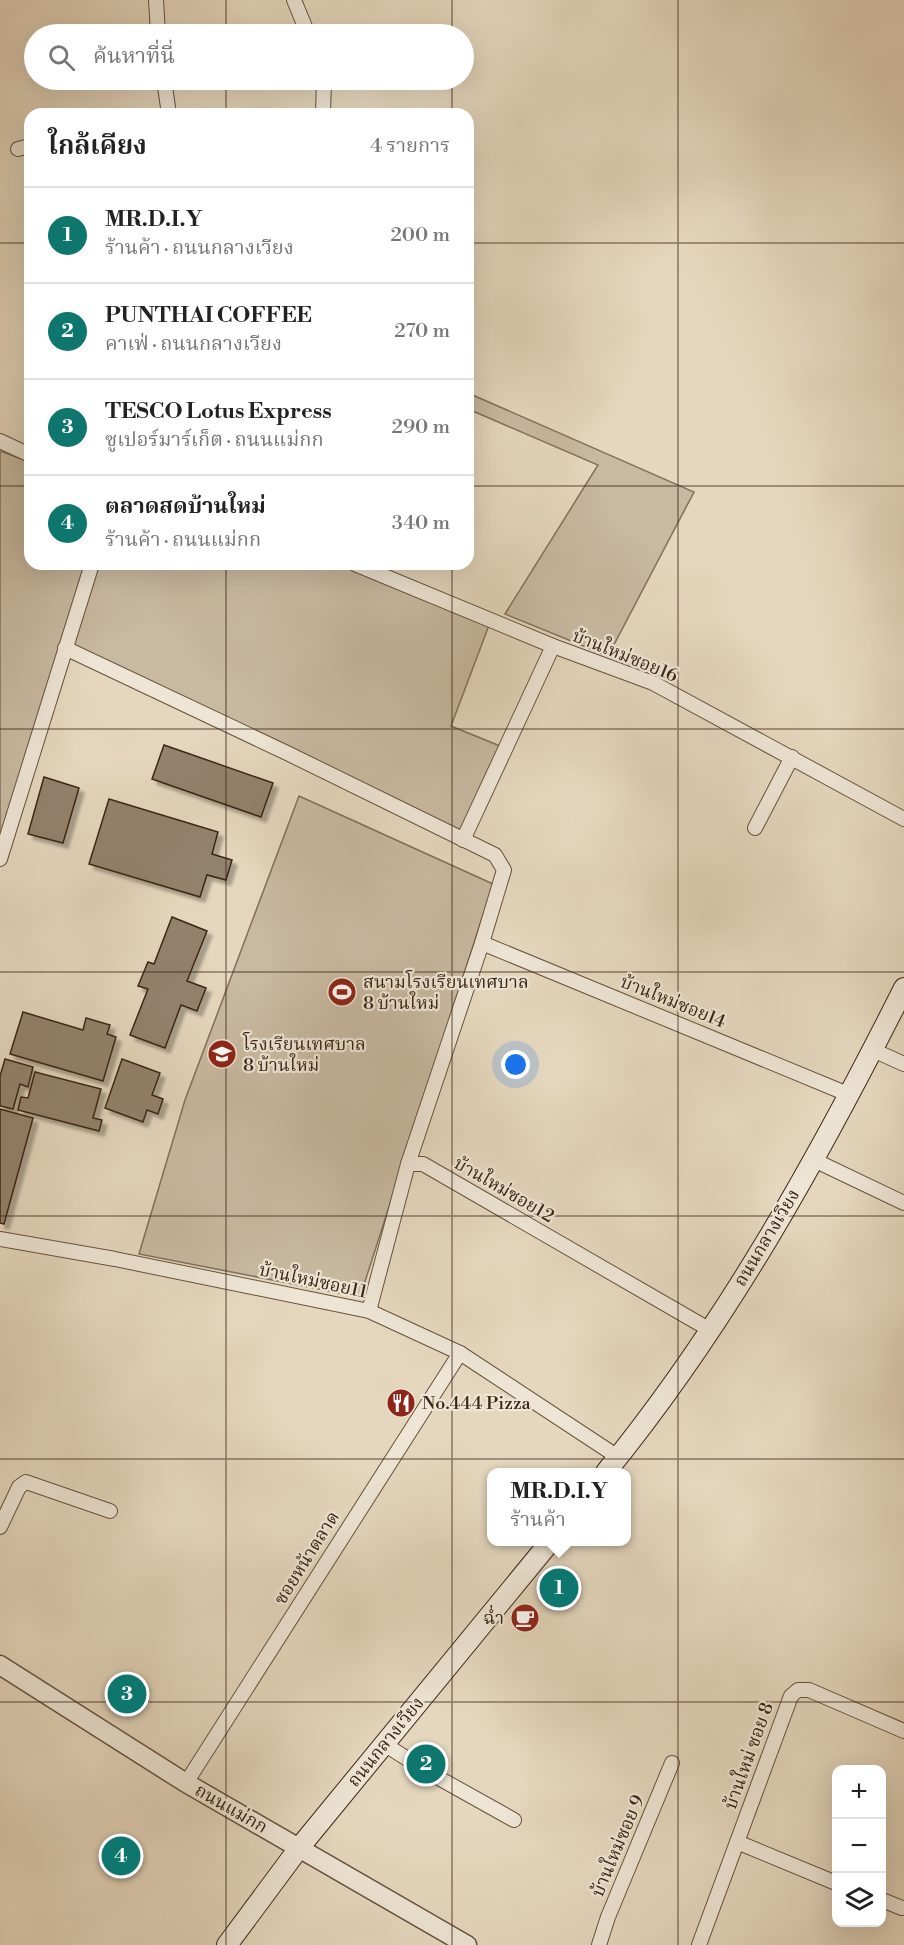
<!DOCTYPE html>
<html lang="th">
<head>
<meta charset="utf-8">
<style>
	:root { --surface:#fff; --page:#f2f2f2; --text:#222; --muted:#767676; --line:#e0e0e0; --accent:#0f766e }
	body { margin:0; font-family:"Libre Bodoni","Noto Serif Thai",serif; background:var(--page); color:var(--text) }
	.controls { position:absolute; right:18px; bottom:18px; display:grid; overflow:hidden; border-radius:12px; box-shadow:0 6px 24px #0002 }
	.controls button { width:54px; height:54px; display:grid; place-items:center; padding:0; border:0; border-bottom:2px solid var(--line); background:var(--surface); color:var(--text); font:30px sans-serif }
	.you { position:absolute; left:516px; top:1065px; width:21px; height:21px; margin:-15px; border:4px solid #fff; border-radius:50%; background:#1a73e8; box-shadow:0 0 0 9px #1a73e833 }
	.badge { display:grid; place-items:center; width:39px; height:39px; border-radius:50%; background:var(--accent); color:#fff; font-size:20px; font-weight:700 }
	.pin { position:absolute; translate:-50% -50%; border:3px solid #fff; box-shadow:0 2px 6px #0006 }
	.popup { position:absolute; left:487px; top:1468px; width:144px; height:78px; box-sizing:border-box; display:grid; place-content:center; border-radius:12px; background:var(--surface); filter:drop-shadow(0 2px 4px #0005); font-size:20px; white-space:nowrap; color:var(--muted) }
	.popup b { font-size:22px; color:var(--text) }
	.popup::after { content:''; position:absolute; left:50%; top:100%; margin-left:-12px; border:12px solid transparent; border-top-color:var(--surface) }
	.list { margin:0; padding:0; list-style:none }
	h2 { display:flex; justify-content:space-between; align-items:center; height:78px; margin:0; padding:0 24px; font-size:26px }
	h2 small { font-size:20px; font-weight:400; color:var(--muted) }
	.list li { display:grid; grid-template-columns:39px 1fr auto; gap:18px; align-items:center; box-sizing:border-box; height:96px; padding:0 24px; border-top:2px solid var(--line) }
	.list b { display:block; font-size:22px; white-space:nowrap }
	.list p { margin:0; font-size:20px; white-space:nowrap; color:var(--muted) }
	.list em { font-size:20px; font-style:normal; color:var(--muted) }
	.icon { flex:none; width:33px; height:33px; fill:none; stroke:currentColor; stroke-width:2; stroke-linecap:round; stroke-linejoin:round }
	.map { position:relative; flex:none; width:904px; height:1945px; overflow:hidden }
	.search { position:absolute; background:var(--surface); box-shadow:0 6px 24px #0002; left:24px; top:24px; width:450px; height:66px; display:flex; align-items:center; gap:15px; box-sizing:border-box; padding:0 21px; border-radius:33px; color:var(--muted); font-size:22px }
	.panel { position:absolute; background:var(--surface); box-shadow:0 6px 24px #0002; left:24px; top:108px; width:450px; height:462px; border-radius:18px }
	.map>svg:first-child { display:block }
	.green { fill:#c8b9a1; stroke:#82705b; stroke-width:1.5 }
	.building { fill:#93826d; stroke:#3b2615; stroke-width:1.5; filter:url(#shadow) }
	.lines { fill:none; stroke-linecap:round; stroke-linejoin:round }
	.minor-casing { stroke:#66523f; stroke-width:16 }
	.tertiary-casing { stroke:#66523f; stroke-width:21 }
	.secondary-casing { stroke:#3b2615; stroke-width:22 }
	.minor { stroke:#eee5d5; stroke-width:14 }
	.tertiary { stroke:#eee5d5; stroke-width:18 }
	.secondary { stroke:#eee5d5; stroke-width:20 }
	.grid { fill:none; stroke:#3b2615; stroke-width:1.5; stroke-opacity:0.55 }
	.labels { text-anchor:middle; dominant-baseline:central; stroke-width:4.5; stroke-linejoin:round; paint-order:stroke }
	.street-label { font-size:18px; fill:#3b2615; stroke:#eee5d5 }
	.poi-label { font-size:18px; fill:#3b2615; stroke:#eee5d5; text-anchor:start }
</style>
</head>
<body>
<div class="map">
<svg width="904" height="1945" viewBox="0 0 904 1945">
	<defs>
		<filter id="shadow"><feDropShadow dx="5" dy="5" stdDeviation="1.5" flood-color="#0004"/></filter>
	</defs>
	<rect width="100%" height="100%" fill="#e5d7be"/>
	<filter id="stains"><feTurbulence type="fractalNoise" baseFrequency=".00333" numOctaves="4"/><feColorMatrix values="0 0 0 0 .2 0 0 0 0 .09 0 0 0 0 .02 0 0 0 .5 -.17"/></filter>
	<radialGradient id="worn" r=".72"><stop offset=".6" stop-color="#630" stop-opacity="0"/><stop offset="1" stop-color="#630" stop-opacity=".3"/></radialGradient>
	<g class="green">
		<polygon points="468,393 694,492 608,656 505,614 598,465 468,409"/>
		<polygon points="0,451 30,462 30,564 355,564 491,620 451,726 505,748 463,840 67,650 0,862"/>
		<polygon points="299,796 493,884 360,1297 139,1254 185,1100"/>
	</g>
	<g class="building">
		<polygon points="164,745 273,783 261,817 152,779"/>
		<polygon points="44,777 79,788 63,843 28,834"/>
		<polygon points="109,799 218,832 212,854 232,860 226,880 207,875 200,897 89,864"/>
		<polygon points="172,917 207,931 187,981 206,988 197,1011 181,1005 165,1048 130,1035 148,989 138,986 148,962 154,964"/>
		<polygon points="23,1012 83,1030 86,1018 110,1025 107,1034 116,1037 103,1081 10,1054"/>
		<polygon points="5,1059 33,1067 28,1087 20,1084 13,1109 0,1106 0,1076"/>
		<polygon points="122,1059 160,1073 152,1095 163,1099 158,1114 147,1110 143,1122 105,1108"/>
		<polygon points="35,1072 101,1089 93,1118 102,1120 99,1131 18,1110 21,1097 28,1098"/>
		<polygon points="0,1109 33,1118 4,1224 0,1223"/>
	</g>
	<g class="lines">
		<g class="minor-casing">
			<g id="minor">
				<polyline points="156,0 158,34"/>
				<polyline points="294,0 308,34"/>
				<polyline points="164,80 169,114"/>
				<polyline points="323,114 324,80"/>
				<polyline points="18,149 30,146"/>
				<polyline points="0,441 30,455"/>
				<polyline points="355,564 553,646 653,683 904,819"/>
				<polyline points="65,648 287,753 495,855 504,870 482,943 408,1164"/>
				<polyline points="755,828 792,757"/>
				<polyline points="463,840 553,646"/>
				<polyline points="0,859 92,564"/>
				<polyline points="482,943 850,1095"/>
				<polyline points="873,1050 904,1064"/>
				<polyline points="814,1160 904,1203"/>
				<polyline points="0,1239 115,1259 369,1311 460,1353 618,1457"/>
				<polyline points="369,1311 408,1164 423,1164 712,1331"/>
				<polyline points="0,1527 19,1487 26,1482 110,1511"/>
				<polyline points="384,1744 428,1772 514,1820"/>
				<polyline points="186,1783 460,1353"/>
				<polyline points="737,1842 836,1883"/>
				<polyline points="882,1900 902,1908"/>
				<polyline points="599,1945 608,1917 672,1763"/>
				<polyline points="699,1945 791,1696 798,1690 809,1690 904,1731"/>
			</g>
		</g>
		<g class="tertiary-casing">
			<polyline id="tertiary" points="0,1665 186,1783 467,1945"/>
		</g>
		<g class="secondary-casing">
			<g id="secondary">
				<path d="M606 1472C726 1325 819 1157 904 988"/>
				<polyline points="227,1945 299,1848 550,1542"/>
			</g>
		</g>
		<use href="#minor" class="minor"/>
		<use href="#tertiary" class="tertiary"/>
		<use href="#secondary" class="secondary"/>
	</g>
	<path class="grid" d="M226 0V34M452 0V34M678 0V1945M226 80V114M452 80V114M0 243H30M468 243H904M0 486H30M468 486H904M226 564V1945M452 564V1945M0 729H904M0 972H904M0 1216H904M0 1459H904M0 1702H904"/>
	<defs>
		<g id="stadium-disc" transform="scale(1.5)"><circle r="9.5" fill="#8f2418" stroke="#eee5d5"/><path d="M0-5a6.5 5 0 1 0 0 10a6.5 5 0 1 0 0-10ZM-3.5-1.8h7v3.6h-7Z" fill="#fff"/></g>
		<g id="school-disc" transform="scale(1.5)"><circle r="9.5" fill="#8f2418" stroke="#eee5d5"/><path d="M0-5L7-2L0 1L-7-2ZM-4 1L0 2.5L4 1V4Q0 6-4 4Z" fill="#fff"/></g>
		<g id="restaurant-disc" transform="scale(1.5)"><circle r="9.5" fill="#8f2418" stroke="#eee5d5"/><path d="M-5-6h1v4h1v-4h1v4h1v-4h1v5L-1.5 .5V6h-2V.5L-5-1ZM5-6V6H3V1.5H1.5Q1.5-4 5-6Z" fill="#fff"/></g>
		<g id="cafe-disc" transform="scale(1.5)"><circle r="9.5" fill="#8f2418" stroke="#eee5d5"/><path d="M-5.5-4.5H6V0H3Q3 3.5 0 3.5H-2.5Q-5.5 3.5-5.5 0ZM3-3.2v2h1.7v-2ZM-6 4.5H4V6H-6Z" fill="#fff"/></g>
	</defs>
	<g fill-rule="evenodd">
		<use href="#stadium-disc" x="342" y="992"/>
		<use href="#school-disc" x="222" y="1054"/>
		<use href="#restaurant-disc" x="401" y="1403"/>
		<use href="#cafe-disc" x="525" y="1618"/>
	</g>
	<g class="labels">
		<g class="street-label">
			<text transform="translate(625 656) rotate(22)">บ้านใหม่ซอย16</text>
			<text transform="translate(673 1002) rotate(22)">บ้านใหม่ซอย14</text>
			<text transform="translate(504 1190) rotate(30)">บ้านใหม่ซอย12</text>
			<text transform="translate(767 1238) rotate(-59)">ถนนกลางเวียง</text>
			<text transform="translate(313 1281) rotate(12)">บ้านใหม่ซอย11</text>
			<text transform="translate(307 1558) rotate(-58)">ซอยหน้าตลาด</text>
			<text transform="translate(386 1742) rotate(-51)">ถนนกลางเวียง</text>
			<text transform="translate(749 1756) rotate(-70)">บ้านใหม่ ซอย 8</text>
			<text transform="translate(231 1809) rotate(30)">ถนนแม่กก</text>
			<text transform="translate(618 1846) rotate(-67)">บ้านใหม่ซอย 9</text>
		</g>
		<g class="poi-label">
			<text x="363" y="982">สนามโรงเรียนเทศบาล<tspan x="363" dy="21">8 บ้านใหม่</tspan></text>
			<text x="243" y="1044">โรงเรียนเทศบาล<tspan x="243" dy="21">8 บ้านใหม่</tspan></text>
			<text x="422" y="1403">No.444 Pizza</text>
			<text x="504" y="1618" text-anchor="end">ฉ่ำ</text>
		</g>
	</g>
	<rect width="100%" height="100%" filter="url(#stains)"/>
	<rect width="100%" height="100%" fill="url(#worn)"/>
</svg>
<div class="controls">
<button>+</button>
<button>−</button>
<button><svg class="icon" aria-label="layers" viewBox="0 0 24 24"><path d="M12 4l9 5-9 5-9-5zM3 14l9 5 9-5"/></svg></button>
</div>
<div class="you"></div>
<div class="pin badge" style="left:559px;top:1588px">1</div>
<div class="popup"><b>MR.D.I.Y</b>ร้านค้า</div>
<div class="pin badge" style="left:426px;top:1764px">2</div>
<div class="pin badge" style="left:127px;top:1694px">3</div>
<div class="pin badge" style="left:121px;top:1856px">4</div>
<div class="search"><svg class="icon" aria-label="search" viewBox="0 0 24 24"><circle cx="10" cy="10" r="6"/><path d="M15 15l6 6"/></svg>ค้นหาที่นี่</div>
<section class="panel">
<h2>ใกล้เคียง<small>4 รายการ</small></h2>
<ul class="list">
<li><span class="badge">1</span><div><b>MR.D.I.Y</b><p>ร้านค้า · ถนนกลางเวียง</p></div><em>200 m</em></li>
<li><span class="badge">2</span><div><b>PUNTHAI COFFEE</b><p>คาเฟ่ · ถนนกลางเวียง</p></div><em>270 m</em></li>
<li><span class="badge">3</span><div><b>TESCO Lotus Express</b><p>ซูเปอร์มาร์เก็ต · ถนนแม่กก</p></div><em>290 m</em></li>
<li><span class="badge">4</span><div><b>ตลาดสดบ้านใหม่</b><p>ร้านค้า · ถนนแม่กก</p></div><em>340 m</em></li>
</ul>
</section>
</div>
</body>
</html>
